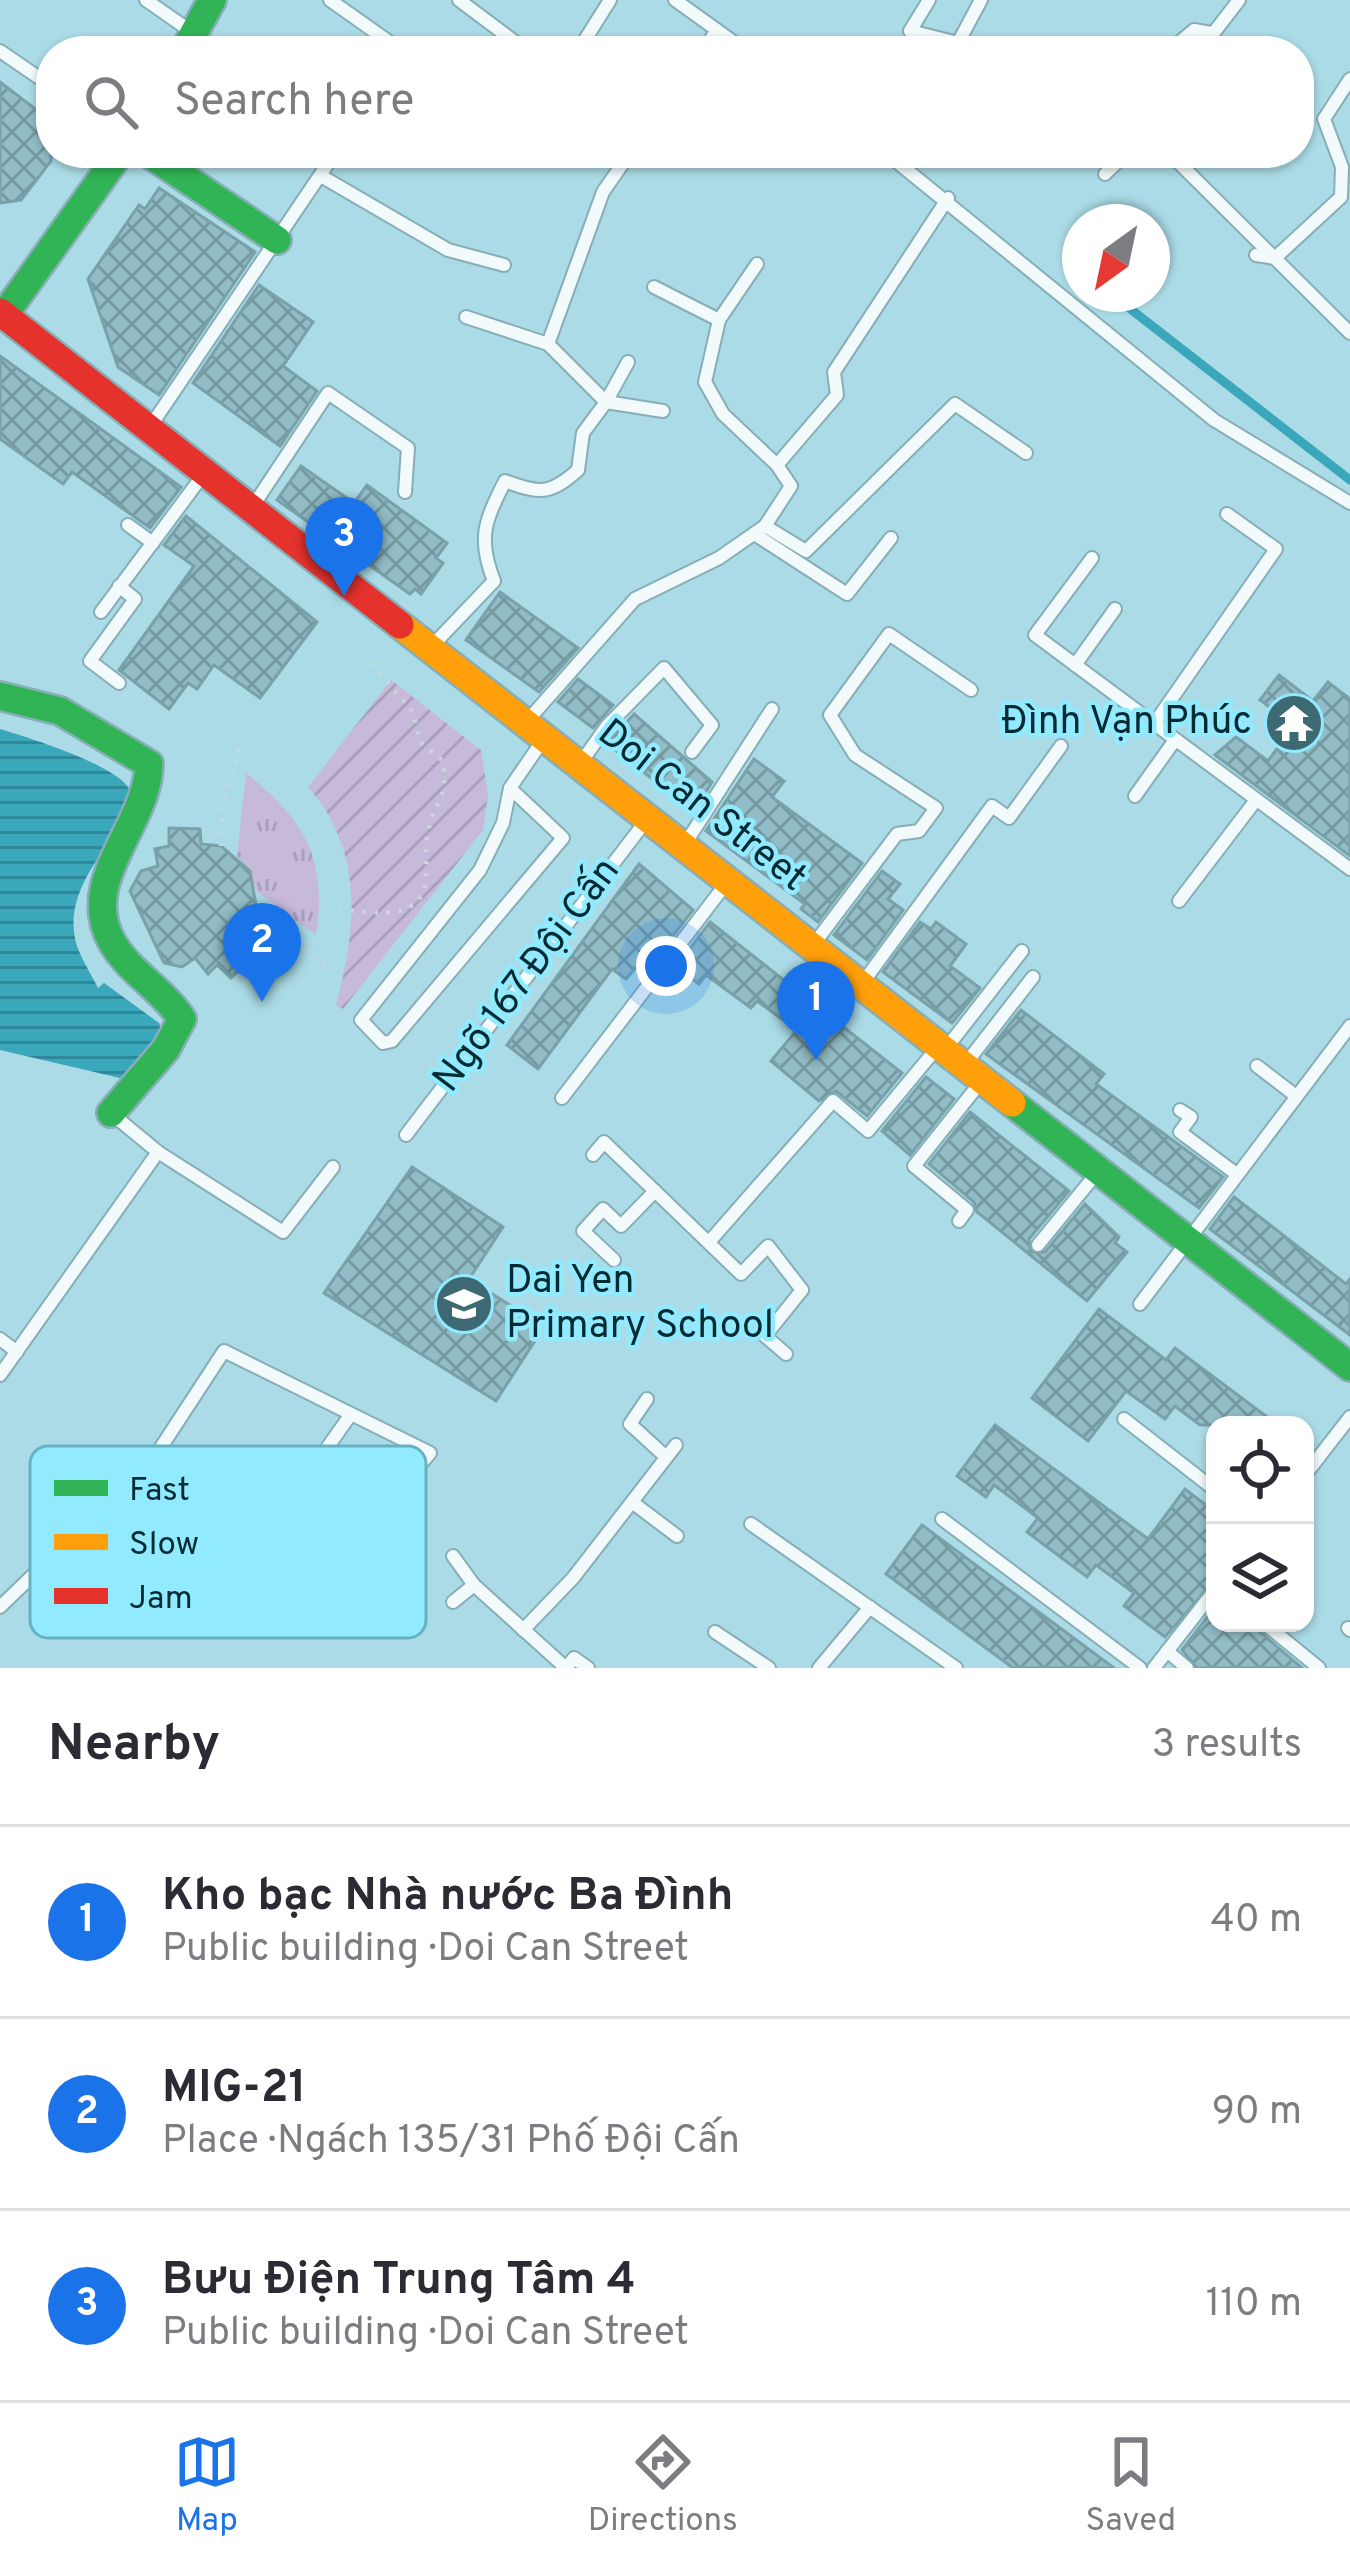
<!DOCTYPE html>
<html lang="en">
<head>
<meta charset="utf-8">
<style>
	:root { --surface:#fff; --page:#f2f2f3; --text:#2b2b33; --muted:#7c7c81; --line:#e1e1e2; --accent:#1a73e8 }
	body { margin:0; font-family:Overpass,sans-serif; background:var(--page); color:var(--text) }
	.controls { position:absolute; right:36px; bottom:36px; display:grid; overflow:hidden; border-radius:24px; box-shadow:0 3px 9px #0004 }
	.controls button { width:108px; height:108px; display:grid; place-items:center; padding:0; border:0; border-bottom:3px solid var(--line); background:var(--surface); color:var(--text); font:60px sans-serif }
	.compass { position:absolute; left:1062px; top:204px; width:108px; height:108px; border-radius:50%; background:var(--surface); box-shadow:0 3px 9px #0004; rotate:213deg }
	.you { position:absolute; left:666px; top:966px; width:42px; height:42px; margin:-30px; border:9px solid #fff; border-radius:50%; background:#1a73e8; box-shadow:0 0 0 18px #1a73e833 }
	.badge { display:grid; place-items:center; width:78px; height:78px; border-radius:50%; background:var(--accent); color:#fff; font-size:39px; font-weight:700 }
	.pin { position:absolute; translate:-50% -99px; filter:drop-shadow(0 3px 6px #0008) }
	.pin::after { content:''; position:absolute; top:63px; width:42px; height:36px; background:inherit; clip-path:polygon(0 0,100% 0,50% 100%) }
	.list { margin:0; padding:0; list-style:none }
	h2 { display:flex; justify-content:space-between; align-items:center; height:156px; margin:0; padding:0 48px; font-size:51px }
	h2 small { font-size:39px; font-weight:400; color:var(--muted) }
	.list li { display:grid; grid-template-columns:78px 1fr auto; gap:36px; align-items:center; box-sizing:border-box; height:192px; padding:0 48px; border-top:3px solid var(--line) }
	.list b { display:block; font-size:45px; white-space:nowrap }
	.list p { margin:0; font-size:39px; white-space:nowrap; color:var(--muted) }
	.list em { font-size:39px; font-style:normal; color:var(--muted) }
	.icon { flex:none; width:66px; height:66px; fill:none; stroke:currentColor; stroke-width:2; stroke-linecap:round; stroke-linejoin:round }
	.map { position:relative; flex:none; width:1350px; height:1668px; overflow:hidden }
	.search { position:absolute; background:var(--surface); box-shadow:0 3px 9px #0004; left:36px; right:36px; top:36px; height:132px; display:flex; align-items:center; gap:30px; box-sizing:border-box; padding:0 42px; border-radius:48px; color:var(--muted); font-size:45px }
	.sheet { height:732px; background:var(--surface) }
	nav { display:flex; justify-content:space-around; align-items:center; box-sizing:border-box; height:168px; border-top:3px solid var(--line); background:var(--surface); font-size:33px; color:var(--muted) }
	nav a { display:grid; justify-items:center; gap:6px }
	nav .on { color:var(--accent) }
	.map>svg:first-child { display:block }
	.grass { fill:url(#grass-tufts) }
	.garden { fill:url(#garden-furrows) }
	.water { fill:url(#water-rules) }
	.lines { fill:none; stroke-linecap:round; stroke-linejoin:round }
	.stream { stroke:#3ba7bb; stroke-width:9 }
	.building { fill:url(#building-cross-hatch); stroke:#78a1aa; stroke-width:3 }
	.lane-casing { stroke:#87aeb7; stroke-width:16 }
	.fast-casing { stroke:#87aeb7; stroke-width:32 }
	.slow-casing { stroke:#87aeb7; stroke-width:32 }
	.jam-casing { stroke:#87aeb7; stroke-width:32 }
	.path { stroke:#c8d8db; stroke-width:4.5; stroke-dasharray:3 9; stroke-linecap:butt }
	.lane { stroke:#f2fafb; stroke-width:12 }
	.fast { stroke:#30b455; stroke-width:27 }
	.slow { stroke:#ff9f0a; stroke-width:27 }
	.jam { stroke:#e5322d; stroke-width:27 }
	.labels { text-anchor:middle; dominant-baseline:central; stroke-width:9; stroke-linejoin:round; paint-order:stroke }
	.poi-label { font-size:39px; fill:#032b33; stroke:#92eaff; text-anchor:end }
	.street-label { font-size:39px; fill:#032b33; stroke:#92eaff }
	.key { fill:#92eaff; stroke:#67b1c2; stroke-width:3 }
	.key-label { font-size:33px; fill:#032b33 }
</style>
</head>
<body>
<div class="map">
<svg width="1350" height="1668" viewBox="0 0 1350 1668">
	<defs>
		<pattern id="grass-tufts" width="24" height="20" patternUnits="userSpaceOnUse" patternTransform="scale(3)"><rect width="24" height="20" fill="#c7b9da"/><path d="M3 7l-1-3M5 7V3M7 7l1-3M15 17l-1-3M17 17v-4M19 17l1-3" fill="none" stroke="#a99fbc"/></pattern>
		<pattern id="garden-furrows" width="10" height="10" patternUnits="userSpaceOnUse" patternTransform="scale(3)"><rect width="10" height="10" fill="#c7b9da"/><path d="M-1 1l2-2M0 10L10 0M9 11l2-2" fill="none" stroke="#a99fbc"/></pattern>
		<pattern id="water-rules" width="6" height="5" patternUnits="userSpaceOnUse" patternTransform="scale(3)"><rect width="6" height="5" fill="#3ba7bb"/><path d="M0 2.5h6" fill="none" stroke="#2f8899"/></pattern>
		<pattern id="building-cross-hatch" width="8" height="8" patternUnits="userSpaceOnUse" patternTransform="scale(3)"><rect width="8" height="8" fill="#92bdc6"/><path d="M0 0l8 8M0 8l8-8" fill="none" stroke="#759aa1"/></pattern>
	</defs>
	<rect width="100%" height="100%" fill="#aadbe6"/>
	<path class="grass" d="M246 773C304 819 328 859 316 935L256 891 250 871 237 856Z"/>
	<path class="garden" d="M391 680 481 750 488 796 483 830 343 1009 336 1005C357 928 364 850 308 787Z"/>
	<path class="water" d="M0 729C26 737 125 767 131 793 138 827 56 879 77 946 82 960 91 974 98 988L104 983 159 1023 164 1035 120 1078 0 1050Z"/>
	<g class="lines">
		<polyline class="stream" points="1124,304 1350,480"/>
	</g>
	<g class="building">
		<polygon points="0,82 51,121 51,161 21,200 0,203"/>
		<polygon points="159,188 255,252 159,395 118,367 88,279 139,205 145,209"/>
		<polygon points="259,285 313,322 283,366 317,391 280,446 193,383"/>
		<polygon points="0,356 181,487 150,528 72,472 63,484 0,439"/>
		<polygon points="301,466 354,503 367,485 447,543 436,558 443,563 421,594 415,589 410,594 277,500"/>
		<polygon points="186,516 317,622 260,698 214,665 197,689 188,683 169,709 119,670 194,566 164,545"/>
		<polygon points="500,592 578,648 539,692 466,640"/>
		<polygon points="1279,675 1313,701 1328,682 1350,699 1350,856 1215,755 1236,737 1268,761 1294,725 1260,700"/>
		<polygon points="578,679 613,705 593,728 558,702"/>
		<polygon points="634,714 712,782 694,811 607,744"/>
		<polygon points="754,759 784,781 772,797 862,863 818,922 801,909 805,904 706,831"/>
		<polygon points="169,828 200,829 201,844 221,846 250,871 257,911 246,942 256,953 231,978 217,965 208,974 195,958 182,967 164,963 130,891 141,871 158,866 155,849 169,846"/>
		<polygon points="639,864 693,910 659,954 652,949 626,979 612,969 538,1069 507,1045"/>
		<polygon points="882,871 900,884 888,899 903,910 867,960 834,935"/>
		<polygon points="710,922 902,1073 867,1116 836,1091 819,1101 771,1061 797,1030 757,1001 751,1008 706,975 699,984 676,967"/>
		<polygon points="920,922 931,929 936,922 966,944 950,966 980,988 952,1023 883,972"/>
		<polygon points="1021,1010 1104,1074 1096,1084 1223,1177 1199,1208 986,1054"/>
		<polygon points="926,1077 954,1099 910,1155 882,1131"/>
		<polygon points="970,1112 1069,1191 1029,1239 1031,1252 1045,1252 1085,1204 1119,1237 1115,1243 1127,1252 1087,1301 977,1212 974,1202 929,1164"/>
		<polygon points="412,1167 503,1227 469,1279 527,1316 523,1322 540,1333 496,1401 324,1293"/>
		<polygon points="1234,1197 1346,1284 1350,1279 1350,1335 1210,1229"/>
		<polygon points="1099,1309 1166,1360 1175,1348 1278,1425 1200,1425 1175,1406 1165,1419 1126,1391 1088,1441 1032,1398"/>
		<polygon points="995,1425 1148,1539 1185,1489 1215,1512 1215,1580 1165,1637 1124,1606 1134,1593 1096,1565 1087,1577 1027,1532 1038,1518 994,1485 986,1497 957,1476"/>
		<polygon points="922,1525 1114,1668 1013,1668 886,1574"/>
		<polygon points="1215,1607 1215,1623 1249,1623 1302,1668 1197,1668 1182,1650"/>
	</g>
	<g class="lines">
		<g class="lane-casing">
			<g id="lane">
				<polyline points="146,0 189,30"/>
				<polyline points="330,0 402,51"/>
				<polyline points="459,0 527,51"/>
				<polyline points="675,0 746,51"/>
				<polyline points="929,0 910,31 958,43 981,0"/>
				<polyline points="0,51 51,86"/>
				<polyline points="578,51 610,0"/>
				<polyline points="703,51 717,30"/>
				<polyline points="1169,51 1194,30 1211,33"/>
				<polyline points="1209,51 1205,44 1239,0"/>
				<polyline points="886,153 1214,420 1350,503"/>
				<polyline points="1169,153 1350,333"/>
				<polyline points="1105,174 1127,153"/>
				<polyline points="321,176 448,250 504,265"/>
				<polyline points="1256,255 1275,258 1341,197 1342,167 1324,119 1350,79"/>
				<polyline points="757,264 719,320 705,382 723,414 777,465 837,395 834,372 948,198"/>
				<polyline points="654,287 719,320"/>
				<polyline points="466,317 548,344 606,402 628,362"/>
				<polyline points="548,344 603,192 630,153"/>
				<polyline points="152,424 335,153"/>
				<polyline points="255,503 328,393 408,448 405,492"/>
				<polyline points="128,525 153,543"/>
				<polyline points="765,526 791,486 777,465"/>
				<polyline points="756,535 847,594 891,538"/>
				<polyline points="1092,558 1035,635 1350,869"/>
				<polyline points="119,586 135,599 90,661 119,683"/>
				<polyline points="101,612 203,475"/>
				<path d="M433 645 494 581C477 538 485 521 505 481 539 494 550 495 578 470L583 433 606 402 663 411"/>
				<polyline points="1075,665 1115,609"/>
				<polyline points="529,719 635,599 719,558 765,526 806,551 955,404 1026,453"/>
				<polyline points="1154,724 1276,549 1227,514"/>
				<polyline points="582,761 607,726 664,668 712,725 692,752"/>
				<polyline points="510,788 563,838 392,1041 383,1043 361,1020 480,870 503,823 510,788 543,740"/>
				<polyline points="1135,796 1175,740"/>
				<polyline points="685,844 772,709"/>
				<polyline points="1179,901 1256,800"/>
				<polyline points="814,944 897,834 919,831 936,808 855,755 830,715 889,634 971,690"/>
				<polyline points="864,981 992,806 1009,818 1061,746"/>
				<polyline points="948,1046 1022,951"/>
				<polyline points="967,1062 1033,977"/>
				<polyline points="1257,1066 1296,1096"/>
				<polyline points="562,1098 725,885"/>
				<polyline points="1180,1110 1191,1117 1180,1132 1235,1173"/>
				<polyline points="112,1114 158,1152 283,1232 333,1167"/>
				<polyline points="406,1135 645,822"/>
				<polyline points="593,1155 604,1142 741,1274 768,1246 802,1290 765,1336 786,1354"/>
				<polyline points="959,1221 967,1210 914,1166 980,1083"/>
				<polyline points="709,1242 833,1101 868,1131 936,1049"/>
				<polyline points="1038,1245 1096,1174"/>
				<polyline points="614,1260 583,1231 603,1209 621,1226 655,1191"/>
				<polyline points="1140,1304 1350,1026"/>
				<polyline points="0,1339 17,1352"/>
				<polyline points="0,1375 158,1152"/>
				<polyline points="647,1399 630,1424 666,1457"/>
				<polyline points="1124,1419 1215,1490"/>
				<polyline points="154,1458 200,1506"/>
				<polyline points="308,1475 351,1414"/>
				<polyline points="1305,1475 1350,1417"/>
				<polyline points="632,1502 677,1536"/>
				<polyline points="942,1519 1140,1668"/>
				<polyline points="751,1524 956,1668"/>
				<polyline points="453,1556 474,1585 566,1668"/>
				<polyline points="47,1561 82,1603"/>
				<polyline points="453,1602 474,1585"/>
				<polyline points="0,1607 154,1458 224,1351 430,1453 394,1495"/>
				<polyline points="1264,1623 1319,1668"/>
				<polyline points="1348,1628 1350,1630"/>
				<polyline points="523,1630 573,1578 676,1445"/>
				<polyline points="715,1632 769,1668"/>
				<polyline points="1167,1651 1187,1668"/>
				<polyline points="567,1667 574,1658 588,1668"/>
				<polyline points="819,1668 870,1607"/>
				<polyline points="1154,1668 1215,1590"/>
			</g>
		</g>
		<g class="fast-casing">
			<g id="fast">
				<polyline points="184,51 212,0"/>
				<polyline points="148,153 277,240"/>
				<polyline points="4,315 120,153"/>
				<path d="M0 696 60 711 149 764C148 826 77 880 112 942 129 972 163 990 182 1019L166 1049 111 1113"/>
				<polyline points="1012,1103 1350,1367"/>
			</g>
		</g>
		<g class="slow-casing">
			<polyline id="slow" points="400,625 1012,1103"/>
		</g>
		<g class="jam-casing">
			<polyline id="jam" points="0,312 400,625"/>
		</g>
		<g class="path">
			<polyline points="221,846 222,809 240,747"/>
			<path d="M339 910C365 910 412 924 424 889 429 873 424 849 428 832 435 796 449 803 443 761L420 742 413 712 366 657"/>
			<polyline points="257,911 327,968"/>
		</g>
		<use href="#lane" class="lane"/>
		<use href="#fast" class="fast"/>
		<use href="#slow" class="slow"/>
		<use href="#jam" class="jam"/>
	</g>
	<defs>
		<g id="temple-disc" transform="scale(3)"><circle r="9.5" fill="#3d6972" stroke="#92eaff"/><path d="M0-6L5-2H3V0L6.5 2.5H4V6H1.5V3h-3V6H-4V2.5H-6.5L-3 0V-2H-5Z" fill="#fff"/></g>
		<g id="school-disc" transform="scale(3)"><circle r="9.5" fill="#3d6972" stroke="#92eaff"/><path d="M0-5L7-2L0 1L-7-2ZM-4 1L0 2.5L4 1V4Q0 6-4 4Z" fill="#fff"/></g>
	</defs>
	<g fill-rule="evenodd">
		<use href="#temple-disc" x="1294" y="723"/>
		<use href="#school-disc" x="464" y="1304"/>
	</g>
	<g class="labels">
		<g class="poi-label">
			<text x="1252" y="723">Đình Vạn Phúc</text>
			<text x="506" y="1282" text-anchor="start">Dai Yen<tspan x="506" dy="45">Primary School</tspan></text>
		</g>
		<g class="street-label">
			<text transform="translate(701 807) rotate(38)">Doi Can Street</text>
			<text transform="translate(528 976) rotate(-53)">Ngõ 167 Đội Cấn</text>
		</g>
	</g>
	<rect x="30" y="1446" width="396" height="192" rx="18" class="key"/>
	<rect x="54" y="1480" width="54" height="16" fill="#30b455"/>
	<rect x="54" y="1534" width="54" height="16" fill="#ff9f0a"/>
	<rect x="54" y="1588" width="54" height="16" fill="#e5322d"/>
	<g class="key-label">
		<text x="129" y="1500">Fast</text>
		<text x="129" y="1554">Slow</text>
		<text x="129" y="1608">Jam</text>
	</g>
</svg>
<div class="controls">
<button><svg class="icon" aria-label="locate" viewBox="0 0 24 24"><circle cx="12" cy="12" r="6"/><path d="M12 2v4M12 18v4M2 12h4M18 12h4"/></svg></button>
<button><svg class="icon" aria-label="layers" viewBox="0 0 24 24"><path d="M12 4l9 5-9 5-9-5zM3 14l9 5 9-5"/></svg></button>
</div>
<svg class="compass" viewBox="-18 -18 36 36"><path d="M0-13l5 13h-10z" fill="#e53935"/><path d="M0 13l5-13h-10z" fill="#7c7c81"/></svg>
<div class="you"></div>
<div class="pin badge" style="left:816px;top:1060px">1</div>
<div class="pin badge" style="left:262px;top:1002px">2</div>
<div class="pin badge" style="left:344px;top:596px">3</div>
<div class="search"><svg class="icon" aria-label="search" viewBox="0 0 24 24"><circle cx="10" cy="10" r="6"/><path d="M15 15l6 6"/></svg>Search here</div>
</div>
<section class="sheet">
<h2>Nearby<small>3 results</small></h2>
<ul class="list">
<li><span class="badge">1</span><div><b>Kho bạc Nhà nước Ba Đình</b><p>Public building · Doi Can Street</p></div><em>40 m</em></li>
<li><span class="badge">2</span><div><b>MIG-21</b><p>Place · Ngách 135/31 Phố Đội Cấn</p></div><em>90 m</em></li>
<li><span class="badge">3</span><div><b>Bưu Điện Trung Tâm 4</b><p>Public building · Doi Can Street</p></div><em>110 m</em></li>
</ul>
</section>
<nav>
<a class="on"><svg class="icon" aria-label="map" viewBox="0 0 24 24"><path d="M3 6l6-2 6 2 6-2v14l-6 2-6-2-6 2zM9 4v14M15 6v14"/></svg>Map</a>
<a><svg class="icon" aria-label="directions" viewBox="0 0 24 24"><path d="M12 3l9 9-9 9-9-9zM9 14v-3h6M13 9l2 2-2 2"/></svg>Directions</a>
<a><svg class="icon" aria-label="saved" viewBox="0 0 24 24"><path d="M7 4h10v16l-5-4-5 4z"/></svg>Saved</a>
</nav>
</body>
</html>
